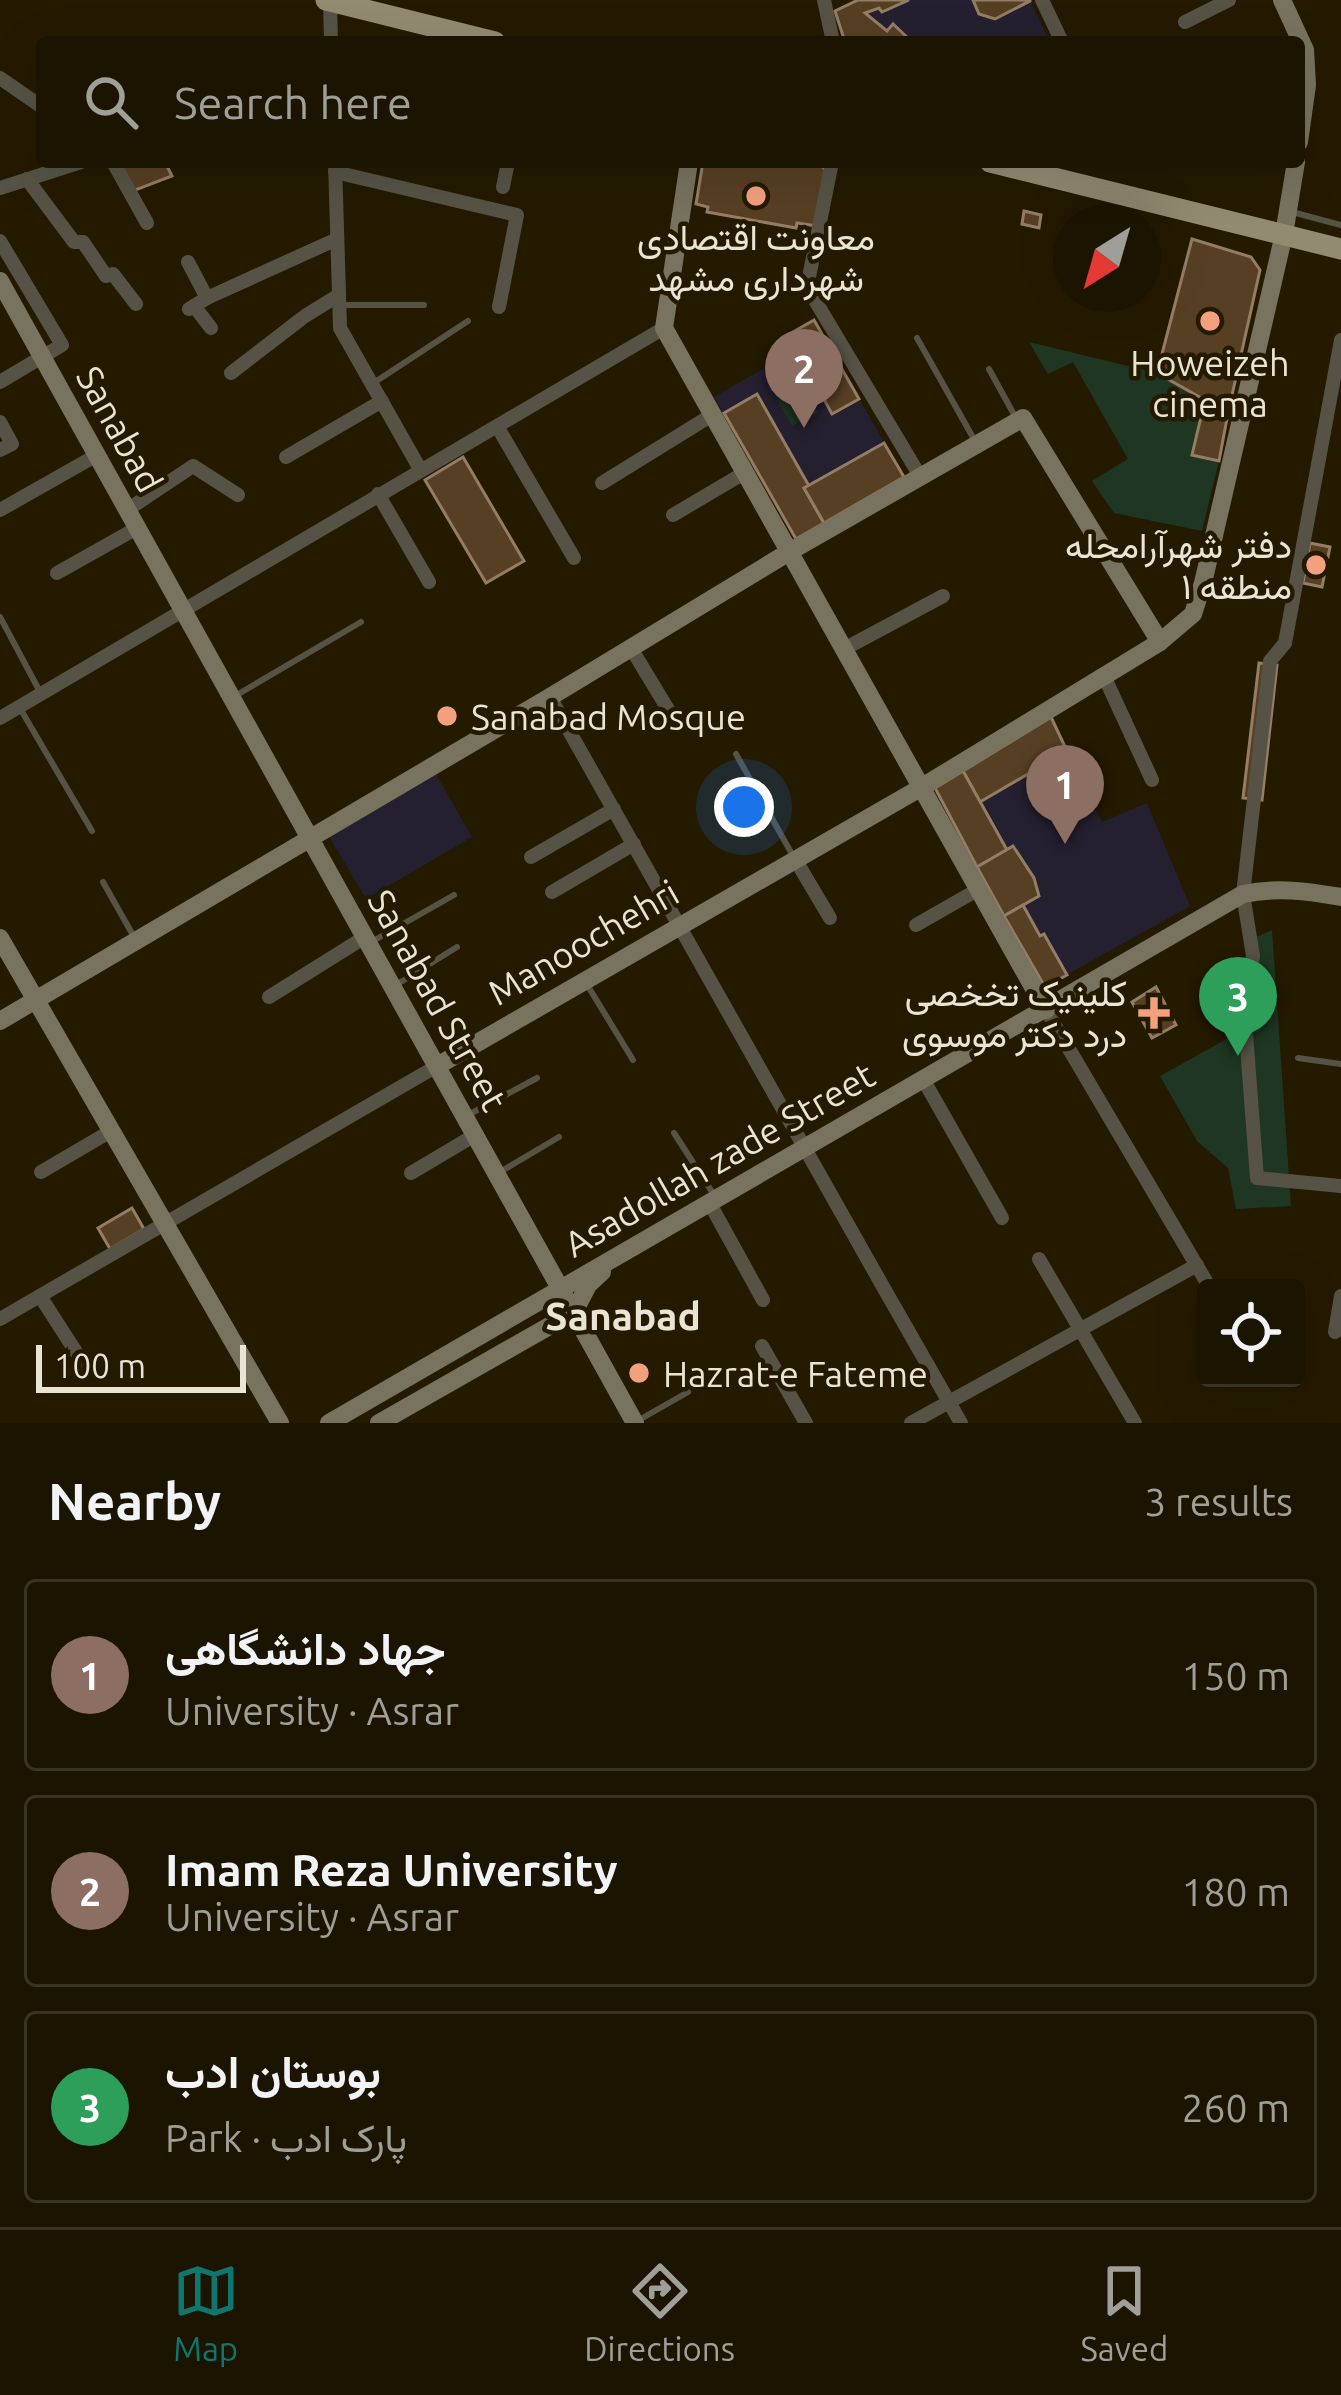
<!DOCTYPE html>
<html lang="en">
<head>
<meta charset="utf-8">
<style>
	:root { --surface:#1b1400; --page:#241d0a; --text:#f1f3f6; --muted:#a09e99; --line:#393322; --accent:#0f766e }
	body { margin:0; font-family:Ubuntu,Vazirmatn,sans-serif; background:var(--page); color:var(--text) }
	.controls { position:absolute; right:36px; bottom:36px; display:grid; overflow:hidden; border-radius:12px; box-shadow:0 12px 48px #0002 }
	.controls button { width:108px; height:108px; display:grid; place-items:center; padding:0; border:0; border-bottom:3px solid var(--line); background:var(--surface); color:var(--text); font:60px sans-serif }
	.compass { position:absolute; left:1053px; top:204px; width:108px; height:108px; border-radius:50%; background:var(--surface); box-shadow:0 12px 48px #0002; rotate:217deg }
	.scale { position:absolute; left:36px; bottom:30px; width:210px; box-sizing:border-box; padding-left:12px; border:6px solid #eae4d4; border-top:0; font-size:33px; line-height:42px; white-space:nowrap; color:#eae4d4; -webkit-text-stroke:9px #241a00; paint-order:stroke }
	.you { position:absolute; left:744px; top:807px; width:42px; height:42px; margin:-30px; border:9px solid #fff; border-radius:50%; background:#1a73e8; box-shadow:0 0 0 18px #1a73e833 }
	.badge { display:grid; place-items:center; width:78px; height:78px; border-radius:50%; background:var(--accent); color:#fff; font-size:39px; font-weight:700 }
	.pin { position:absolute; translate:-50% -99px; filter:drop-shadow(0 3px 6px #0008) }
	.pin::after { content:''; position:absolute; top:63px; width:42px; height:36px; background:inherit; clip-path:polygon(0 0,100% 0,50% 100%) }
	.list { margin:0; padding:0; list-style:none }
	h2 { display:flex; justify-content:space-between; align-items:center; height:156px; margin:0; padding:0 48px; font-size:51px }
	h2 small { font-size:39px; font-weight:400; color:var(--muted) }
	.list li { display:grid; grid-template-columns:78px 1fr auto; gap:36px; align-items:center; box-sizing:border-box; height:192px; margin:0 24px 24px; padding:0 24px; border:3px solid var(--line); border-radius:12px }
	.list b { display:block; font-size:45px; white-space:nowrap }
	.list p { margin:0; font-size:39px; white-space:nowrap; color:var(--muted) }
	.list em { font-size:39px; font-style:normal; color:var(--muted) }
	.icon { flex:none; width:66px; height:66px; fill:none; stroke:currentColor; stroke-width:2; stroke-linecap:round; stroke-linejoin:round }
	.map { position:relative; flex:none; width:1341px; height:1423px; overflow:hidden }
	.search { position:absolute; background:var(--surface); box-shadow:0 12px 48px #0002; left:36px; right:36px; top:36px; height:132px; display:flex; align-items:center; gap:30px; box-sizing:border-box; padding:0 42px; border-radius:12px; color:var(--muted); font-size:45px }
	.sheet { height:804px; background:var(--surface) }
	nav { display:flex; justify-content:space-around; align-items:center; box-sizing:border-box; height:168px; border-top:3px solid var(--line); background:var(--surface); font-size:33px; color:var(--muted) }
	nav a { display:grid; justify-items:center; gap:6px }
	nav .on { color:var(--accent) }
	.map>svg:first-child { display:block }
	.education { fill:#24202f }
	.green { fill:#1f3622 }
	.building { fill:#573f23; stroke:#947d65; stroke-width:3 }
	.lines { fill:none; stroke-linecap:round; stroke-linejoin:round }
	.lane { stroke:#565346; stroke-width:6 }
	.street { stroke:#565346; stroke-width:14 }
	.secondary { stroke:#78735e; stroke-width:18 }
	.primary { stroke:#928b71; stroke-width:21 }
	.poi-dot { fill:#f2a07e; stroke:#241a00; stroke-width:4.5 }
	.labels { text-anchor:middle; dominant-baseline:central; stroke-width:9; stroke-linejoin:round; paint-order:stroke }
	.poi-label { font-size:36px; fill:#eae4d4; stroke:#241a00 }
	.street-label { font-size:36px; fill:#eae4d4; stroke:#241a00 }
	.neighbourhood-label { font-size:39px; font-weight:bold; fill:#eae4d4; stroke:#241a00 }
</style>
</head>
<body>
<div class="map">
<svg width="1341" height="1423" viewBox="0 0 1341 1423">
	<rect width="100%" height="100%" fill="#241a00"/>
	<g class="education">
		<polygon points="858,0 1030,0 1050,42 845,42 835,11"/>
		<polygon points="814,320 904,477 796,539 714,397 794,351 786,336"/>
		<polygon points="1051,717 1102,822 1147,803 1190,906 1045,987 935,788"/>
		<polygon points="434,771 472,837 366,899 327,833"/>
	</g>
	<g class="green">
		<polygon points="1029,342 1157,373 1205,400 1193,455 1219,461 1202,531 1114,513 1092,481 1128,459 1073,362 1048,374"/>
		<polygon points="791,392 805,396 818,412 792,426 777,400"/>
		<polygon points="1272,930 1291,1206 1236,1209 1228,1168 1197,1141 1160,1076 1232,1036 1257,971 1245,942"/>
	</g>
	<g class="building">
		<polygon points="858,0 909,0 882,12 879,8 865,13 887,31 893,24 911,41 845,42 835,11"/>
		<polygon points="973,0 1030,0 1030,1 995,19 979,14"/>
		<polygon points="117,162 165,162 172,176 133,191"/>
		<polygon points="703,162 820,162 826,172 817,226 797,223 796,228 707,212 708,207 696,204"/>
		<polygon points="1024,211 1041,215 1039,228 1022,224"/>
		<polygon points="1192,239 1251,257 1260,270 1228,413 1157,373"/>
		<polygon points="814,320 859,399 832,414 814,381 807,385 799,371 805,368 786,336"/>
		<polygon points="757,394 809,486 804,488 824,523 796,539 724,413"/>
		<polygon points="1205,400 1228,413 1219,461 1192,455"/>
		<polygon points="884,443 904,477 824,523 804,488"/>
		<polygon points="463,457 524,561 486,583 425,480"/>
		<polygon points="1310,543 1330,547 1322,587 1303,583"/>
		<polygon points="1259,663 1277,665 1262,800 1243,798"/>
		<polygon points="1051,717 1067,751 980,802 963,771"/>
		<polygon points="963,771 1007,850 977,867 935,788"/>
		<polygon points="1013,846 1034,878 1039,896 1004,916 977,867"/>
		<polygon points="1023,905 1040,936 1044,934 1067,975 1045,987 1004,916"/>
		<polygon points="1156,987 1176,1025 1152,1038 1132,1002"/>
		<polygon points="132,1208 144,1229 110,1249 98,1228"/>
	</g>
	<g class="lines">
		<g class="lane">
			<polyline points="1292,212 1341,225"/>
			<polyline points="343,305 424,305"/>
			<polyline points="917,338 975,441"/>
			<polyline points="989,369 1016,418"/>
			<polyline points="375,382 468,321"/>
			<polyline points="0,617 39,690"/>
			<polyline points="235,696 361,622"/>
			<polyline points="21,710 92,831"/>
			<polyline points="736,754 793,856"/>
			<polyline points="103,882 134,937"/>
			<polyline points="373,941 454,895"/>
			<polyline points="586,983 633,1060"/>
			<polyline points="396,985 457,947"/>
			<polyline points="1298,1058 1341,1064"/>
			<polyline points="468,1115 537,1078"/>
			<polyline points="674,1133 714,1195"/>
			<polyline points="500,1172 559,1137"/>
			<polyline points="639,1420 688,1392"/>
		</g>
		<g class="street">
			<polyline points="824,0 833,42"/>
			<polyline points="1042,0 1062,42"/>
			<polyline points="330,1 331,42"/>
			<polyline points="1185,22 1229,0"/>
			<polyline points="0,78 42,107"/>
			<polyline points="113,162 147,223"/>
			<polyline points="335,162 340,328 420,469"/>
			<polyline points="832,162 807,287 920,476"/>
			<polyline points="335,172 517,215 499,307"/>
			<polyline points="27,179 74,242 83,242 106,276 113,274 136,304"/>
			<polyline points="503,187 508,162"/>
			<polyline points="0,188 81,162"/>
			<polyline points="0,241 62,345 0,382"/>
			<polyline points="188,262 207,298"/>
			<polyline points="194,306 211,328"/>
			<polyline points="189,309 207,298 337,239"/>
			<polyline points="1341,340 1285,643 1270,661 1243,894 1253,956 1244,1007 1257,1178 1341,1186"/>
			<polyline points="231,373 305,316 339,295"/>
			<polyline points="0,422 12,444 0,450"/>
			<polyline points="497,426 574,558"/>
			<polyline points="286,457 382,401"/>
			<polyline points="602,483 712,415"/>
			<polyline points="378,494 429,582"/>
			<polyline points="0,510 97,455"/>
			<polyline points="127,510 193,466 238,495"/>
			<polyline points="673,515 744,473"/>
			<polyline points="57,573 137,528"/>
			<polyline points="631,648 672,716"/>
			<polyline points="844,649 943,596"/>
			<polyline points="1104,676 1152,780"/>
			<path d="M550 697C688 938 822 1182 961 1423"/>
			<polyline points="0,718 664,328"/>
			<polyline points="531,857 614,809"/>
			<polyline points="795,859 830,918"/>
			<polyline points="552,892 634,844"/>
			<polyline points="916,925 979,889"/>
			<polyline points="269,997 365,937"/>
			<polyline points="1046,1010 1210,1288"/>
			<polyline points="923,1079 1002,1218"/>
			<polyline points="41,1172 111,1131"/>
			<polyline points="411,1173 475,1135"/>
			<polyline points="709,1202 763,1300"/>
			<polyline points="1039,1259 1135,1423"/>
			<polyline points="40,1296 85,1366"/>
			<polyline points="0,1319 437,1066"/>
			<polyline points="1335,1332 1341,1296"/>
			<polyline points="762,1346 806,1423"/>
			<polyline points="911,1423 1197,1265"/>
		</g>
		<g class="secondary">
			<polyline points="1282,0 1305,50 1307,85 1299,142"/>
			<polyline points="689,162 664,328 1046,1010"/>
			<polyline points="0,281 635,1423"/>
			<polyline points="0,938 280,1423"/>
			<polyline points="0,1021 550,697 789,552 1023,418 1160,642"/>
			<polyline points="437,1066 922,787 1160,642 1193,614 1203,583 1284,234 1296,162"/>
			<path d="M329 1423 1243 894C1277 887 1307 891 1341 897"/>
			<polyline points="379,1423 574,1312 588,1285 602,1272"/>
		</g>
		<g class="primary">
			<polyline points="326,0 495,42"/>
			<polyline points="990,162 1341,249"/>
		</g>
	</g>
	<g class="poi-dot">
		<circle cx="756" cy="196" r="12"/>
		<circle cx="1210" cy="321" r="12"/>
		<circle cx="1316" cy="565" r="12"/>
		<circle cx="447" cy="716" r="12"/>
		<path d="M1148 995h12v12h12v12h-12v12h-12v-12h-12v-12h12z"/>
		<circle cx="639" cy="1373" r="12"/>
	</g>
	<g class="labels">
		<g class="poi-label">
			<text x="756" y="236">معاونت اقتصادی<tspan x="756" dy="41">شهرداری مشهد</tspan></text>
			<text x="1210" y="362">Howeizeh<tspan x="1210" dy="41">cinema</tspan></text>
			<text x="1292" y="544" text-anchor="end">دفتر شهرآرامحله<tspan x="1292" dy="41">منطقه ۱</tspan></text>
			<text x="471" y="716" text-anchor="start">Sanabad Mosque</text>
			<text x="1127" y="992" text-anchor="end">کلینیک تخخصی<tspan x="1127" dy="41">درد دکتر موسوی</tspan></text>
			<text x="663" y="1373" text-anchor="start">Hazrat-e Fateme</text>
		</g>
		<g class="street-label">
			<text transform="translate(120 429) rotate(61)">Sanabad</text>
			<text transform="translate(583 942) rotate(-30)">Manoochehri</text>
			<text transform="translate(438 1000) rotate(61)">Sanabad Street</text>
			<text transform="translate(719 1159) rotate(-30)">Asadollah zade Street</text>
		</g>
		<g class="neighbourhood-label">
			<text x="623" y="1315">Sanabad</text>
		</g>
	</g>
</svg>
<div class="controls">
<button><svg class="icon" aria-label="locate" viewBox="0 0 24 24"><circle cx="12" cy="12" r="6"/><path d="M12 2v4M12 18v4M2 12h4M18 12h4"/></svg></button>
</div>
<svg class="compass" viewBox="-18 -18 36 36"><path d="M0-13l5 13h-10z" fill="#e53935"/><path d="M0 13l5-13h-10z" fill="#a09e99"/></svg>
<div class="scale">100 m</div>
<div class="you"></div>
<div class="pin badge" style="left:1065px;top:844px;background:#8d6e63">1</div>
<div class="pin badge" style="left:804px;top:428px;background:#8d6e63">2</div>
<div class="pin badge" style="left:1238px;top:1056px;background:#2e9e5b">3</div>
<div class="search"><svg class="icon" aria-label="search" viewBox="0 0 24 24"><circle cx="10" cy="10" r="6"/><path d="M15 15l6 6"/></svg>Search here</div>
</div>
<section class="sheet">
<h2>Nearby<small>3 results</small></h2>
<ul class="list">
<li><span class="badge" style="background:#8d6e63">1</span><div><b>جهاد دانشگاهی</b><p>University · Asrar</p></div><em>150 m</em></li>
<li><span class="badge" style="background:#8d6e63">2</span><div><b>Imam Reza University</b><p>University · Asrar</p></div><em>180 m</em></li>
<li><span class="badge" style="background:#2e9e5b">3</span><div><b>بوستان ادب</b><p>Park · پارک ادب</p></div><em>260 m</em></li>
</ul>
</section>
<nav>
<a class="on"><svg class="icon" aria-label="map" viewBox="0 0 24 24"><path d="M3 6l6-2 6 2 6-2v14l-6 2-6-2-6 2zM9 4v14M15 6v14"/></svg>Map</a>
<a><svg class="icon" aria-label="directions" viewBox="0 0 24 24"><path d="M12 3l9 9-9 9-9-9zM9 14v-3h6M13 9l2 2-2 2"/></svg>Directions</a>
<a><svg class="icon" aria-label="saved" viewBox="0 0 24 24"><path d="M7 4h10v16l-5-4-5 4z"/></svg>Saved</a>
</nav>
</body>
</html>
